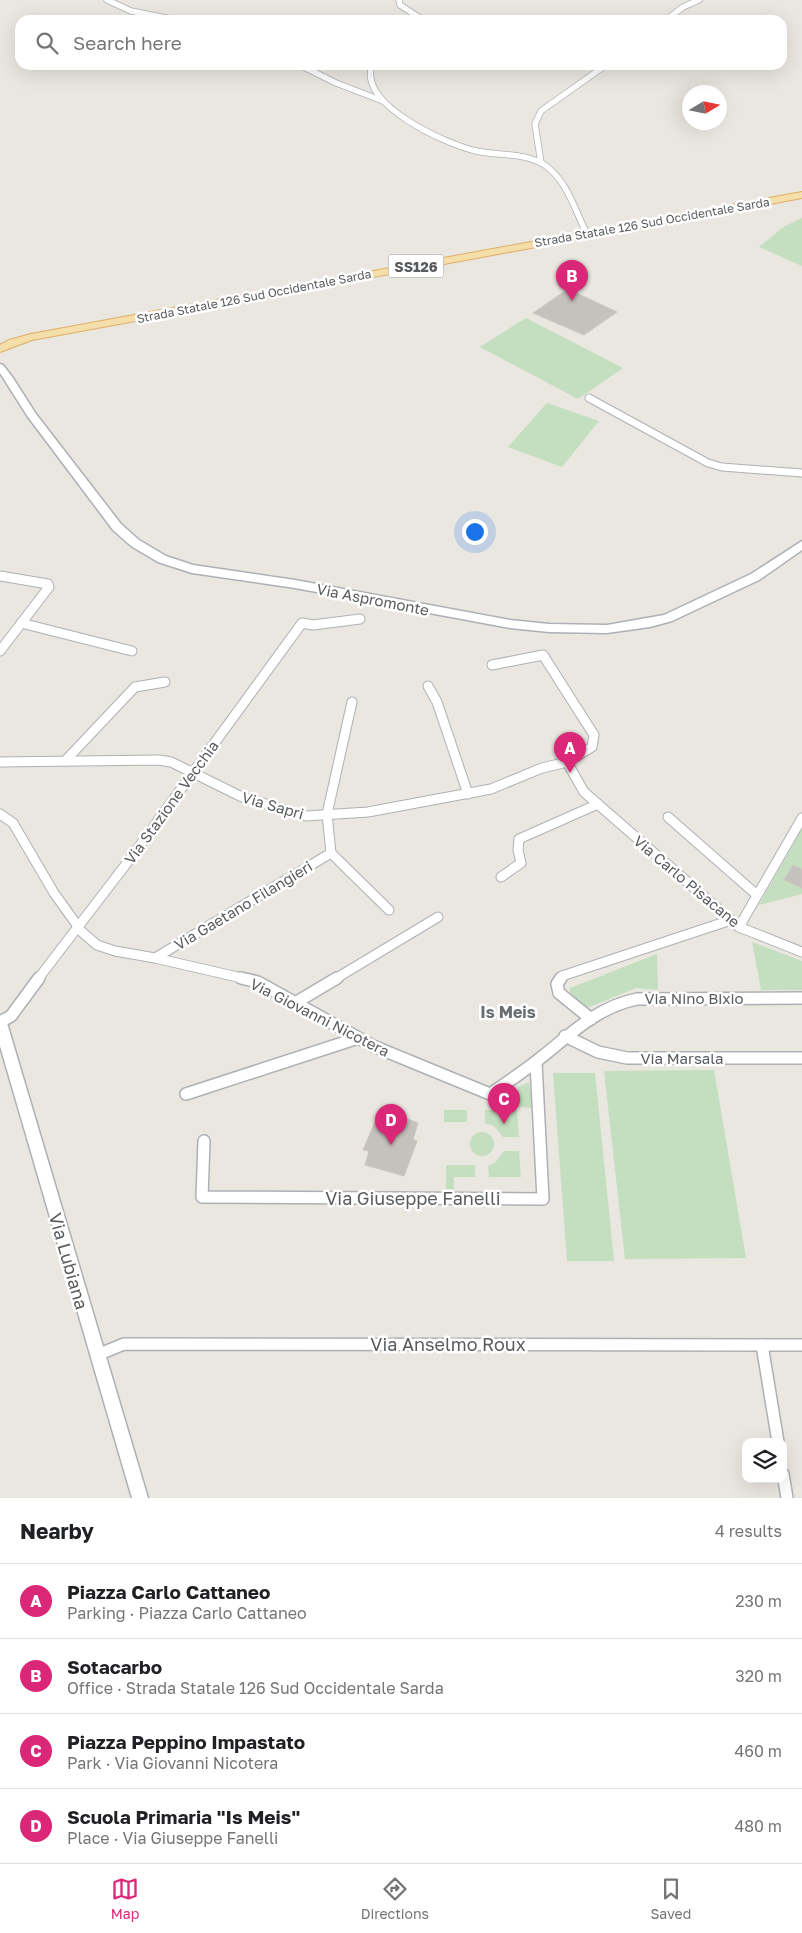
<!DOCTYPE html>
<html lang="en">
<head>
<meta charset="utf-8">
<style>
	:root { --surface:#fff; --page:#f6f6f6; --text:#202124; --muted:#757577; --line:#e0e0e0; --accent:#db2777 }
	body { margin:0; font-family:"Golos Text",sans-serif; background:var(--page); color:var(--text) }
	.controls { position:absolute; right:15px; bottom:15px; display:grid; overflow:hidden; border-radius:10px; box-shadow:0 5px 20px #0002 }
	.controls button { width:45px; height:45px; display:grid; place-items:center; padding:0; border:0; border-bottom:1px solid var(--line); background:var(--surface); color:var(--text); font:25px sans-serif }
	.compass { position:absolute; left:682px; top:85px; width:45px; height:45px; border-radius:50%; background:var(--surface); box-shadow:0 5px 20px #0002; rotate:80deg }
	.you { position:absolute; left:474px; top:531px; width:18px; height:18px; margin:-12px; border:4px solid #fff; border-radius:50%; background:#1a73e8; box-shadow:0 0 0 8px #1a73e833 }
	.badge { display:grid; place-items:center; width:32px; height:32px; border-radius:50%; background:var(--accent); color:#fff; font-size:16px; font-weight:700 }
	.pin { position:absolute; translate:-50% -41px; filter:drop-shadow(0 1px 2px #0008) }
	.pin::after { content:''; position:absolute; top:26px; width:18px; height:15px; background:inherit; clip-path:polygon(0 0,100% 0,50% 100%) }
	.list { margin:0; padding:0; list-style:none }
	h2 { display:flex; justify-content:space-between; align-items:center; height:65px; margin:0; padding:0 20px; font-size:21px }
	h2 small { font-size:16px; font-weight:400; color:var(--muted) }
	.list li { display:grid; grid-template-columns:32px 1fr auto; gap:15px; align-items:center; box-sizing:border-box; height:75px; padding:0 20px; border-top:1px solid var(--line) }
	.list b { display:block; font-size:19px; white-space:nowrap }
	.list p { margin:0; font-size:16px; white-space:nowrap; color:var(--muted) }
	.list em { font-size:16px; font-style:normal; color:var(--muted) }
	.icon { flex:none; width:28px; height:28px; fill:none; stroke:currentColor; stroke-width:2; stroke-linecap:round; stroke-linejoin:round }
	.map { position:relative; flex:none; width:802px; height:1498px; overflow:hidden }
	.search { position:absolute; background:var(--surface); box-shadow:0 5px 20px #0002; left:15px; right:15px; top:15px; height:55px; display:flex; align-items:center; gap:12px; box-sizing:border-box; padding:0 18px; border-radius:15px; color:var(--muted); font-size:19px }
	.sheet { height:365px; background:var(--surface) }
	nav { display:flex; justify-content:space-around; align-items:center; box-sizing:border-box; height:70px; border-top:1px solid var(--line); background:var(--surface); font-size:14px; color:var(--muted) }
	nav a { display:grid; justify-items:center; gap:2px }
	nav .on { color:var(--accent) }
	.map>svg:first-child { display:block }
	.green { fill:#c3dfbf }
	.building { fill:#c5c1bd; stroke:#cec7bf }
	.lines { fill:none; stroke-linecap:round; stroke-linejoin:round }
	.minor-far3-casing { stroke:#aeb1b4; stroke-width:7 }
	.minor-far2-casing { stroke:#aeb1b4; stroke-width:9 }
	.minor-far1-casing { stroke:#aeb1b4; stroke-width:11 }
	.minor-casing { stroke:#aeb1b4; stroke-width:14 }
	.tertiary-casing { stroke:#aeb1b4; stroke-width:3 }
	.secondary-casing { stroke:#adb0b4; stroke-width:3 }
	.primary-casing { stroke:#dfad64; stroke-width:2 }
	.minor-far3 { stroke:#fff; stroke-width:5.5 }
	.minor-far2 { stroke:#fff; stroke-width:7 }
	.minor-far1 { stroke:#fff; stroke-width:9 }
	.minor { stroke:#fff; stroke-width:11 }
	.tertiary { fill:#fff; fill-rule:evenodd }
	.secondary { fill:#fff; fill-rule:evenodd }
	.primary { fill:#f4dfab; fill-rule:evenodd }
	.labels { text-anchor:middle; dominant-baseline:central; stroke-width:5; stroke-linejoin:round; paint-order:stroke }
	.far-street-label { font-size:12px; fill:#595c5f; stroke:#fff }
	.shield { fill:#fff; stroke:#8b8d8f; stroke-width:1 }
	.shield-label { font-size:14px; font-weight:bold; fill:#595c5f }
	.street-label { font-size:15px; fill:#595c5f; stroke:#fff }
	.neighbourhood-label { font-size:16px; font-weight:bold; fill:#6a6e71; stroke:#fff }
	.near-street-label { font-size:18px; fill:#595c5f; stroke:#fff }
</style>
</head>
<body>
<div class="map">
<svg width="802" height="1498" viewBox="0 0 802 1498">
	<rect width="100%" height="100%" fill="#eae6e0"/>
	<g class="green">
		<polygon points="802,218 802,266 759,247 785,226"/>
		<polygon points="526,318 623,368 578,399 480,347"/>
		<polygon points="547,403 599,421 562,467 508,447"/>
		<polygon points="802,829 802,894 759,905"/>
		<polygon points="752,942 802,961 802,990 761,990"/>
		<polygon points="657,954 658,990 636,988 587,1008 570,993 570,988"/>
		<polygon points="714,1070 746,1258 625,1259 604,1071"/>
		<polygon points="553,1073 595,1073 614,1261 567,1261"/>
		<polygon points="529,1082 532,1108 519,1107 518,1087"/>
		<rect x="444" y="1110" width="23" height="12"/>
		<polygon points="485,1110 517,1110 519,1137 503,1137 494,1126 485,1123"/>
		<circle cx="482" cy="1144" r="12"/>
		<polygon points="504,1151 519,1151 521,1177 489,1177 488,1166 495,1163"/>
		<polygon points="446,1165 475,1165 475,1177 454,1177 454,1190 446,1190"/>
	</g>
	<g class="building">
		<polygon points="568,289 617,312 584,335 533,313"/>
		<polygon points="793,865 802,869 802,888 784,880"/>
		<polygon points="381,1108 418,1123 413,1139 417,1141 404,1176 365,1165 369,1151 363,1150"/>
	</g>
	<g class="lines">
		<g class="minor-far3-casing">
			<g id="minor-far3">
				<polyline points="107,0 131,11 176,20"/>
				<polyline points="399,0 400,5 423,20"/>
				<polyline points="666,20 683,7 699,0"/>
				<polyline points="300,65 336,83 383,101"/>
				<path d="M372 65C358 105 446 144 476 151 498 156 526 152 546 166 568 182 575 211 587 234"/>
				<polyline points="541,163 535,124 541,111 606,65"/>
			</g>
		</g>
		<g class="minor-far2-casing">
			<polyline id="minor-far2" points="589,398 708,463 722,467 802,473"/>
		</g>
		<g class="minor-far1-casing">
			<g id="minor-far1">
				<polyline points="0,576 48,584 49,587 0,651"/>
				<polyline points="21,623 132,651"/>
				<polyline points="492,665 543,655 594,735 592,747 567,762"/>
				<polyline points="428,686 437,702 468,794"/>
				<polyline points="352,702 327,814 331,853 389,910"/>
				<polyline points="65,761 135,687 165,682"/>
				<polyline points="0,762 159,760 171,762 242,797 306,816 368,812 491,789 542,768 567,762 584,792 739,927 802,952"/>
				<polyline points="0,814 13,823 54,893 82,932 97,945 115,951 155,958 246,979"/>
				<polyline points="668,817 757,895"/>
				<polyline points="501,877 521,863 518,850 519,839 598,804"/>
				<polyline points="739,927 802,818"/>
				<polyline points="155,958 331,853"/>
				<polyline points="38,979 130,859 302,623 313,625 360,619"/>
				<polyline points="335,979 438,917"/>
				<polyline points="560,979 562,976 731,920"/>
			</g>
		</g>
		<g class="minor-casing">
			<g id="minor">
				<path d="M241 978 258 982 373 1046 490 1094C508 1082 526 1070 543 1056 573 1032 598 1007 637 999L802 998"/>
				<polyline points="561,978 557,984 559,993 591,1019"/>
				<polyline points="295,1003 337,978"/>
				<polyline points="0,1022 11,1016 39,978"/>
				<polyline points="565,1036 598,1052 627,1058 802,1058"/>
				<polyline points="186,1094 358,1038"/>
				<polyline points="204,1141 202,1197 543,1199 536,1063"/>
				<polyline points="762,1345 778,1442"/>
				<polyline points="97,1355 124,1344 802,1345"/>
				<polyline points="783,1474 787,1498"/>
			</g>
		</g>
		<g class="tertiary-casing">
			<polygon id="tertiary" points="0,1017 5,1019 7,1023 148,1498 132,1498 0,1046"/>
		</g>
		<g class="secondary-casing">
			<polygon id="secondary" points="0,364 3,365 13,378 36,414 121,524 139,540 166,556 193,565 295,580 510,620 549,624 607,625 664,615 751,574 802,541 802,550 759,580 672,621 650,627 607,633 549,632 510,628 295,588 192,573 158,562 131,546 113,530 28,417 0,373"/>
		</g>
		<g class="primary-casing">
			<polygon id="primary" points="802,192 802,198 32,340 0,352 0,345 9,340 31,334"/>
		</g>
		<use href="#minor-far3" class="minor-far3"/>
		<use href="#minor-far2" class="minor-far2"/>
		<use href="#minor-far1" class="minor-far1"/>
		<use href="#minor" class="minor"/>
		<use href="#tertiary" class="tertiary"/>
		<use href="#secondary" class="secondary"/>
		<use href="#primary" class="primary"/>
	</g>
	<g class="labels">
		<g class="far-street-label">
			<text transform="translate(652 222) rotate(-10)">Strada Statale 126 Sud Occidentale Sarda</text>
			<text transform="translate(254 296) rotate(-11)">Strada Statale 126 Sud Occidentale Sarda</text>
		</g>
		<rect class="shield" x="388.5" y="254.5" width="55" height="23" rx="4"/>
		<g class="shield-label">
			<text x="416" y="266">SS126</text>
		</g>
		<g class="street-label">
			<text transform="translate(373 599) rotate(11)">Via Aspromonte</text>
			<text transform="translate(171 802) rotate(-54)">Via Stazione Vecchia</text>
			<text transform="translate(273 805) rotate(16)">Via Sapri</text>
			<text transform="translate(687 881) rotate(40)">Via Carlo Pisacane</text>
			<text transform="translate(243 905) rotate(-31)">Via Gaetano Filangieri</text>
			<text x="694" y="998">Via Nino Bixio</text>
			<text transform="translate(320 1017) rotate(27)">Via Giovanni Nicotera</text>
			<text x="682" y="1058">Via Marsala</text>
		</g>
		<g class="neighbourhood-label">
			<text x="508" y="1012">Is Meis</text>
		</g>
		<g class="near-street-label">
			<text x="413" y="1198">Via Giuseppe Fanelli</text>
			<text transform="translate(69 1261) rotate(74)">Via Lubiana</text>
			<text x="448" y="1344">Via Anselmo Roux</text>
		</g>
	</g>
</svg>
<div class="controls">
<button><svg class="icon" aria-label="layers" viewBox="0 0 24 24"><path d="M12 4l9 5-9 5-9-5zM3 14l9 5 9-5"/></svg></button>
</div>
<svg class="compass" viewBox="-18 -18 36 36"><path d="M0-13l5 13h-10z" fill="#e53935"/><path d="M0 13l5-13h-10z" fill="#757577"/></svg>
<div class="you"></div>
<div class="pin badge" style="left:570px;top:773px">A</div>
<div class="pin badge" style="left:572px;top:301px">B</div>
<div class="pin badge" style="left:504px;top:1124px">C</div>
<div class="pin badge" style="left:391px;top:1145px">D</div>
<div class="search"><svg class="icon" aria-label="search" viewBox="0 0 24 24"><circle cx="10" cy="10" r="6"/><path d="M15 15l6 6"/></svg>Search here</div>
</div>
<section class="sheet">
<h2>Nearby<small>4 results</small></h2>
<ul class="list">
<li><span class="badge">A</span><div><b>Piazza Carlo Cattaneo</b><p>Parking · Piazza Carlo Cattaneo</p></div><em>230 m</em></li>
<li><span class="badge">B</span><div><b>Sotacarbo</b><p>Office · Strada Statale 126 Sud Occidentale Sarda</p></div><em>320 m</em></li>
<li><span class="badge">C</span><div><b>Piazza Peppino Impastato</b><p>Park · Via Giovanni Nicotera</p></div><em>460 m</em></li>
<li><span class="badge">D</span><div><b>Scuola Primaria &quot;Is Meis&quot;</b><p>Place · Via Giuseppe Fanelli</p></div><em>480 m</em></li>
</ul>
</section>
<nav>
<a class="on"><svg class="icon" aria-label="map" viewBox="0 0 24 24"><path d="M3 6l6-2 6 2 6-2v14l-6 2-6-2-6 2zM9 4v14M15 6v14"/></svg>Map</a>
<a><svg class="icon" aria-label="directions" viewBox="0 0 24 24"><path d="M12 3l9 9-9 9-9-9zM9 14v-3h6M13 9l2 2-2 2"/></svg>Directions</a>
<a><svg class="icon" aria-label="saved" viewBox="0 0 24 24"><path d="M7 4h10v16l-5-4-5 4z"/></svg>Saved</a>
</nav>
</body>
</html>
